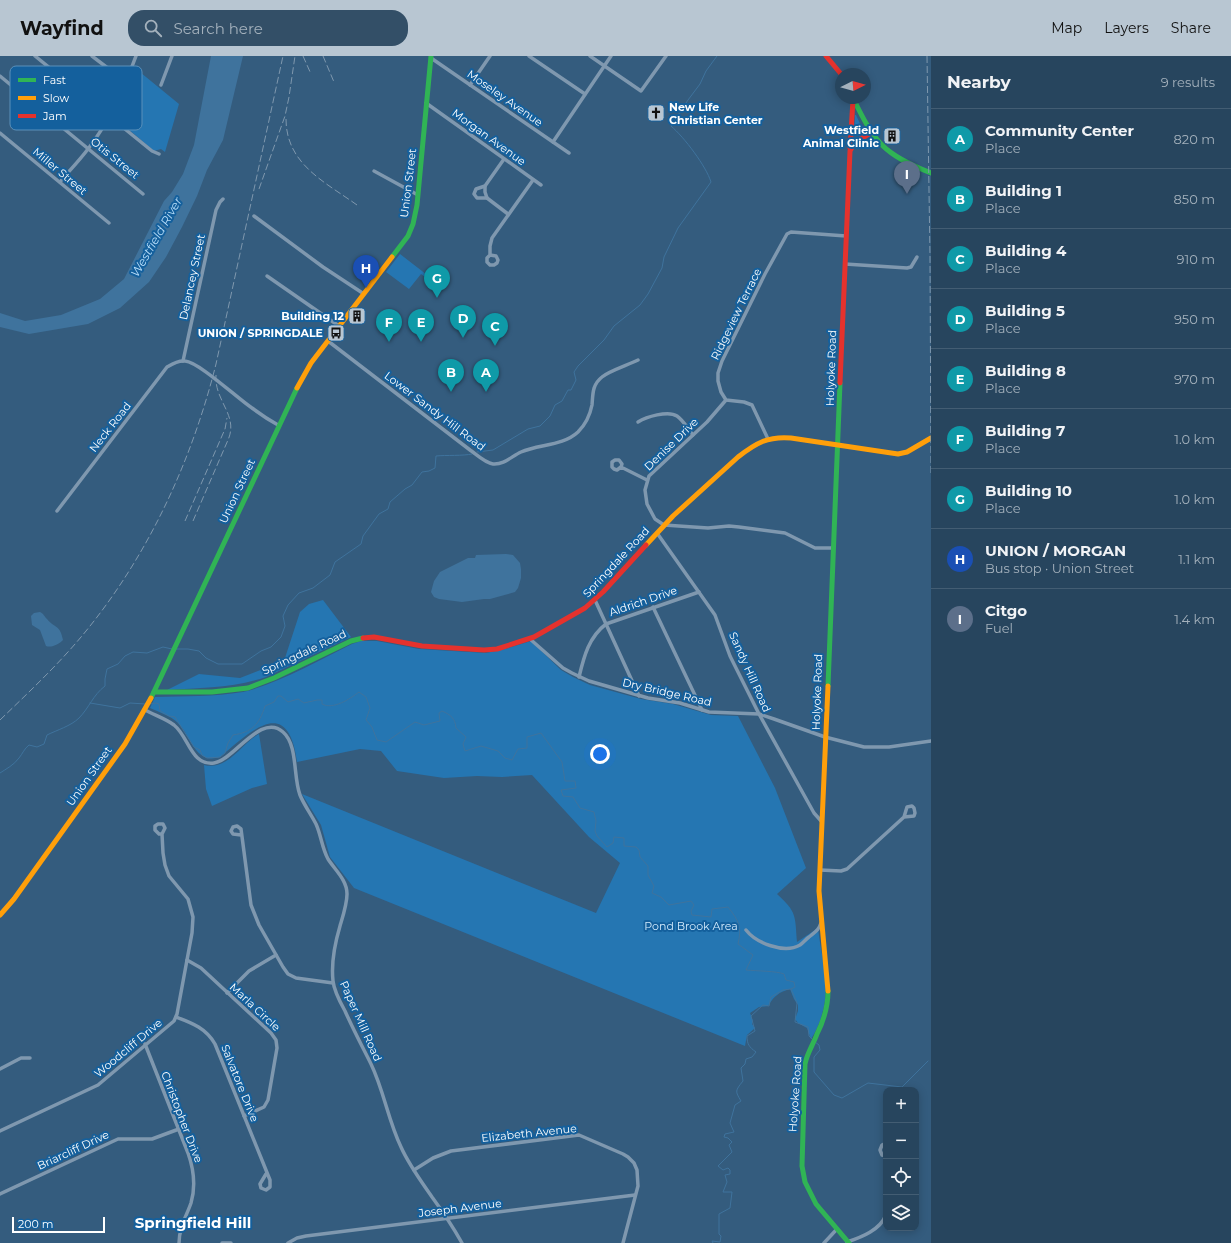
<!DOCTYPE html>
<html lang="en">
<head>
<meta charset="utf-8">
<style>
	:root { --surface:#27455e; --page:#334f67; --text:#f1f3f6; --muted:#a4b1bc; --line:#435d73; --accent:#b8c6d2 }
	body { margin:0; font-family:Montserrat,sans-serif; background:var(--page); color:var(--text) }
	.controls { position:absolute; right:12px; bottom:12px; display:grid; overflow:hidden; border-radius:8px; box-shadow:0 2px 10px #0003 }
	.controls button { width:36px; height:36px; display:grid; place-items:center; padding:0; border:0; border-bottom:1px solid var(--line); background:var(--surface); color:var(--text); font:20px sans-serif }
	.compass { position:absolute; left:835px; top:12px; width:36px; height:36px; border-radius:50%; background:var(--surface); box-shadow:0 2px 10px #0003; rotate:85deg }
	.scale { position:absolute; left:12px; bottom:10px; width:93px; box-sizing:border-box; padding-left:4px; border:2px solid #fff; border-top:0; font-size:11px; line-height:14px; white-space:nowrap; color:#fff; -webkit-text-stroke:3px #14609d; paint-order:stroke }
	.you { position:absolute; left:600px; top:698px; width:14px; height:14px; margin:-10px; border:3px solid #fff; border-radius:50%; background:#1a73e8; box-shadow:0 0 0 6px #1a73e833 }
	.badge { display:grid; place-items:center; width:26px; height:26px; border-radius:50%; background:var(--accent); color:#fff; font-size:13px; font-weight:700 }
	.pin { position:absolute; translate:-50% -33px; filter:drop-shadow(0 1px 2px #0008) }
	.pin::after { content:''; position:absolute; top:21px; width:14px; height:12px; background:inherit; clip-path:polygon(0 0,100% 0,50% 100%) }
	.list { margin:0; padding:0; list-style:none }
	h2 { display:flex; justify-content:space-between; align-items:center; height:52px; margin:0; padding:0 16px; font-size:17px }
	h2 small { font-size:13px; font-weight:400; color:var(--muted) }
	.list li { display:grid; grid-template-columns:26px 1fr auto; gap:12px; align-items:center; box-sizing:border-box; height:60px; padding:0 16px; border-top:1px solid var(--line) }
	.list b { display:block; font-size:15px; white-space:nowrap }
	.list p { margin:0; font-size:13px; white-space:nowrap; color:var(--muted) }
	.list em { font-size:13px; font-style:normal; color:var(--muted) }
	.icon { flex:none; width:22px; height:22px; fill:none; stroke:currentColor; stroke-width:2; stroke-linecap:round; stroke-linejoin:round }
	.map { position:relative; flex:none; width:931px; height:1187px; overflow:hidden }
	header { display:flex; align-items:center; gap:24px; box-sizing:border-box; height:56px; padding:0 20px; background:var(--accent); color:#111 }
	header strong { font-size:19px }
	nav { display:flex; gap:22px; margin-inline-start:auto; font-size:14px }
	.search { width:280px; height:36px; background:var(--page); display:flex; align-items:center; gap:10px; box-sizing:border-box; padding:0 14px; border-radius:16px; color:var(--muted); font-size:15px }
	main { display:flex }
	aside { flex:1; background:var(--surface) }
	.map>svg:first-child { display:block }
	.green { fill:#2576b2 }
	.water { fill:#3f739d }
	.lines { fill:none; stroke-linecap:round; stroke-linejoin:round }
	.stream { stroke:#3f739d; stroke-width:1 }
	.street { stroke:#7f98af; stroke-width:3.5 }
	.fast { stroke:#30b455; stroke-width:5 }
	.slow { stroke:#ff9f0a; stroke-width:5 }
	.jam { stroke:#e5322d; stroke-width:5 }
	.rail { stroke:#7f98ae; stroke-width:1; stroke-dasharray:7 3; stroke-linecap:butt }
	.labels { text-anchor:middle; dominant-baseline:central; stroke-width:4; stroke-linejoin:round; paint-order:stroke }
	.street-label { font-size:11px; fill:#fff; stroke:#14609d }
	.poi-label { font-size:11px; font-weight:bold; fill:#fff; stroke:#14609d; text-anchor:end }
	.park-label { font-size:11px; fill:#d3ebfd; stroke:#14609d }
	.water-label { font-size:12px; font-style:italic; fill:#b8defa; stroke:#14609d }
	.district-label { font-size:15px; font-weight:bold; fill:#fff; stroke:#14609d }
	.key { fill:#14609d; stroke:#5a90ba; stroke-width:1 }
	.key-label { font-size:11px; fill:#fff }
</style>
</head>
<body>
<header>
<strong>Wayfind</strong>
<div class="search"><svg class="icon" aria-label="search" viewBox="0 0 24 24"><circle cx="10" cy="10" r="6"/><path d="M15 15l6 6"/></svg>Search here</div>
<nav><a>Map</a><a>Layers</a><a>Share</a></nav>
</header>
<main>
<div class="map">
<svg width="931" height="1187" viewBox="0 0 931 1187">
	<rect width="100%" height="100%" fill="#345c7e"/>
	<g class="green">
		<polygon points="135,12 179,48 165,96 161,93 154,95 114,61 116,53 117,54 129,31"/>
		<polygon points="855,59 856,59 863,74 862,76 854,79"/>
		<polygon points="400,198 431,222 429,224 421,218 409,233 386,216"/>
		<path d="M323 544 351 581 266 621C234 632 201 632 167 634L199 618 240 622 284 605 300 556 309 548Z"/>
		<path d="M361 585H377L419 593 486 597 505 593 531 585 561 614 573 621 590 629 641 643 673 648 711 659 738 660 775 732 806 812 777 838C797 856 795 860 797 886L818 872C821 899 831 931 822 958 820 967 816 975 811 983L807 972 798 967 795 963 798 955V949L794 943 790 933C779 936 774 940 768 950L759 951 750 957 753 965 752 968 755 972 747 979 745 990 354 832 330 801 321 769 302 738 596 857 620 807 589 781 532 719 502 721 477 720 444 722 397 715 381 695 360 693 297 706C288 638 251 675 220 701 195 709 192 681 178 667 171 660 159 656 150 652L155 641C184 640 214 641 243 636 278 628 319 604 352 588Z"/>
		<path d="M259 678 267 728 252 732 212 750 206 733 204 709C228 715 241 688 259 678Z"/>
	</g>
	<g class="water">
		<polygon points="211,0 243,0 223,84 207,114 197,140 182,171 166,201 149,226 120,252 88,268 29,278 0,271 0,257 25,265 61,259 100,243 124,223 164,145 172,136 183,118 194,89"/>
		<polygon points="506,498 513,499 520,507 521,513 521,522 518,532 515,536 490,543 484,543 462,546 439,543 434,541 431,536 434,525 440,516 468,502 475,502 476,499"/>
		<path d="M40 556C44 558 44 560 47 563 55 573 60 568 63 584 59 588 52 592 46 590L40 574 32 569 31 560 34 557Z"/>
	</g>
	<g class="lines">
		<g class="stream">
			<path d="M477 396 493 394 528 373 540 370 550 360 555 349 562 345 568 334H571L576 324 574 316 578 310 604 284 614 270 640 249 648 238 662 212 664 201 678 172 711 126C706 110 684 81 671 70L688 44 700 28 706 15 717 0"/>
			<path d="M175 593H188L199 595 206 602 218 608H242L261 595 271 591 281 581 285 570 283 560 288 549 299 537 313 532 330 519 335 506 361 488 363 480 379 458 388 453 390 446 405 433 412 429 422 416 429 415 435 412 436 400C446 399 463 400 472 398"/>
			<polyline points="90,647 120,652 130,647 145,648"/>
			<path d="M150 648 156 647 159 648 160 655 169 660 175 661 194 691 200 694 202 699 207 702 220 701 225 697 228 687 233 679C252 676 259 669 265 650L274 646 278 640H281L288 646 298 643 304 647 317 644H322V648C333 654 350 643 359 636L366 641 370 652 366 664 372 671 377 684 386 686 415 666 424 669 440 665 439 657 442 655C451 659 455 662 456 672L466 681 463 688 465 695 481 690 498 695 505 702 512 704 518 693 527 692V681L541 677 562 706 565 725H575L576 732 561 734 563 740 573 741 580 752 594 756 596 765 595 775 597 780 607 791 613 787 614 781 624 782V790L636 791 639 794 640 801 648 810V819L654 830 652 837 661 841 669 849 691 845 694 849 691 855 692 859 711 861 712 853 728 851C739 865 742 871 738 888L753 899 746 914C756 915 777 915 784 918L786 924 794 926 795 931 791 933 797 947 795 966 808 971 809 980 813 984"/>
			<path d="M0 717C6 713 14 709 19 702 23 697 24 693 29 689L37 691 44 688 47 679C57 674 71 670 79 662 89 652 93 639 105 630V623L107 613 118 608 125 600 133 596 147 597 163 591 172 593"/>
			<polyline points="815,986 819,989 820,994 814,1001 814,1016 834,1039 842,1042 868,1027 902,1031 928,1005"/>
			<path d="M713 1187 712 1185 720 1186 721 1180 719 1178V1158L730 1152 732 1136H723L727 1126 725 1119 730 1118V1114L728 1112 723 1114 718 1110 732 1096 729 1089 732 1086 728 1082 724 1081 725 1078 734 1076 730 1067 735 1049 741 1045C735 1035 735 1035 743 1025L741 1012 745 1008 746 1003 752 1001 756 996C749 991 747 988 747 980L755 975 751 960 763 949 769 950 771 941 783 934 791 933"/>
		</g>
		<g class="street">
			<polyline points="35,0 152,95 159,98"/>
			<polyline points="92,0 126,26"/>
			<polyline points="529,0 585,38"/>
			<polyline points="590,0 641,35 666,0"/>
			<polyline points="431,2 569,97"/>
			<polyline points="0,20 143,138"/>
			<polyline points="161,29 172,0"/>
			<polyline points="470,29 490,0"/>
			<polyline points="426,47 541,129"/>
			<polyline points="0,77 109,167"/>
			<polyline points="553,86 611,0"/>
			<polyline points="504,103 485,130 476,133 474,138 477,142 487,142 508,158"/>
			<polyline points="374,115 418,139"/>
			<path d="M60 126C69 115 79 105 88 93 110 65 124 33 136 0"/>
			<polyline points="485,130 485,136 487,142"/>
			<polyline points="254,160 323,211 364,238"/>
			<polyline points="490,199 487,202 487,206 490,209 494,209 497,207 498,204 496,200 490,199 490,190 492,182 533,124"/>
			<polyline points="845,208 907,212 911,211 917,201"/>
			<polyline points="267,220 339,270"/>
			<path d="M328 285 470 394C477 399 485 407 493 408 504 409 512 400 521 396 539 388 563 390 578 376 585 369 590 359 592 349 593 338 592 329 602 321 609 315 628 309 638 304"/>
			<polyline points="183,305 216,154 220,146 223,143"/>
			<polyline points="726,344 707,366 649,420 645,434 647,448 655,463 664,469 708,472 729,470 739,471 785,477 815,492 833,492"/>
			<path d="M638 366C646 361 668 354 677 360 683 364 688 373 693 379"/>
			<polyline points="768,383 752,349 744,346 726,344 721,336 718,325 718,317 722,305 765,218 787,178 791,176 846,180"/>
			<polyline points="621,411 617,414 614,413 612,411 612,406 615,404 619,404 622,408 621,411 647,424"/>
			<path d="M57 455 167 311C172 308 178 304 185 305 199 306 238 343 252 352 260 358 269 364 278 369"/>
			<polyline points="657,477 715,559 730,600 759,658 814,757 822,766"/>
			<polyline points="595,544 639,640"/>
			<polyline points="653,551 702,654"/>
			<polyline points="530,583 563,612 572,617 589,625 648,642 680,647 709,656 759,658 774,663 825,681 864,691 889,691 931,685"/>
			<path d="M579 621C584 600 589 581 606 568L699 536"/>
			<path d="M145 654C154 659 166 663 174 669 189 681 191 710 214 707 234 704 261 656 283 676 298 689 293 721 300 739 304 749 311 758 316 768 321 779 322 792 328 803 335 814 347 824 347 838 347 848 343 860 340 870 335 887 331 907 333 925 334 935 340 946 345 955 353 973 362 990 371 1008 384 1035 388 1064 401 1091 409 1109 421 1125 432 1141 443 1156 453 1171 462 1187"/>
			<polyline points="241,779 233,778 231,775 233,771 237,770 241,773 251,849 259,869 283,911 288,918 296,922 333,927"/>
			<polyline points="820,814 841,815 847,813 904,761 907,751 912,750 914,752 915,757 914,760 904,761"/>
			<path d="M746 874C756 887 784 898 800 889 803 887 806 883 809 881 815 876 819 874 821 867"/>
			<polyline points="187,904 201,912 271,977 276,984 277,992 268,1044 264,1051 244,1060"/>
			<polyline points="227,937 249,915 276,899"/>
			<path d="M176 961C192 967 206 972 215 988L270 1124V1131L266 1134 261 1132 260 1128 266 1118"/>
			<path d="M145 988 188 1097C194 1114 196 1130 191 1147 186 1161 179 1172 179 1187"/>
			<polyline points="0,1013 21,1002 30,1002"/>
			<polyline points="0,1075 98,1029 174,965 177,958 192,877 193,861 188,843 169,820 165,809 163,797 162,778 165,772 163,768 158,768 155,770 155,774 159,778 162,778"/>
			<polyline points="886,1087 882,1089 880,1094 882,1099 886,1100"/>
			<polyline points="414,1114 433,1102 451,1095 579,1079 623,1098 628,1101 634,1107 637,1114 638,1130 623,1187"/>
			<polyline points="0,1138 118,1083 152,1083 179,1073"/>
			<path d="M847 1186C862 1181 880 1174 886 1159"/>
			<polyline points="222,1187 231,1187"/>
			<polyline points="288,1187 297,1182 306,1180 635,1139"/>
			<polyline points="824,1187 837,1173"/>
		</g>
		<g class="fast">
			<path d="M853 42C875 87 883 98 931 117"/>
			<polyline points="392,201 408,180 413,168 417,149 431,0"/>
			<polyline points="828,630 840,327"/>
			<polyline points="154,636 212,636 248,632 274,622 351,585 363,582"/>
			<polyline points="151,642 297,332"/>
			<path d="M828 935C828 951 824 964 817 978 813 989 807 997 805 1008L802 1110 805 1126 816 1148 849 1187"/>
		</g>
		<g class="slow">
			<polyline points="297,332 311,307 392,201"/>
			<path d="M646 489 673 460 738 401C756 387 768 380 791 382L898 398 907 396 931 382"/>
			<polyline points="828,630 819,835 828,935"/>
			<polyline points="0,859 14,843 125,688 151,642"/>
		</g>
		<g class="jam">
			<polyline points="826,0 841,18"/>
			<polyline points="850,92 853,44"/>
			<polyline points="840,327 850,95 855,86 871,77"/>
			<polyline points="363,582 374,581 422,590 484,594 497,593 534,581 585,552 603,536 646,489"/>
		</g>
		<g class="rail">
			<polyline points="303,0 311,18"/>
			<polyline points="323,0 334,26"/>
			<polyline points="927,0 930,201 931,420"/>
			<path d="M286 63C286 108 325 126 357 149"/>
			<polyline points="259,133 285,60 289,41 295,0"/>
			<polyline points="185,465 225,373 227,362"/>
			<path d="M193 465 228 384C239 359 214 345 216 319"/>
			<path d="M0 664C30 635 60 607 86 575 149 498 192 404 216 308L283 0"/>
		</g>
	</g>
	<defs>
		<g id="church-square" transform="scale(0.9)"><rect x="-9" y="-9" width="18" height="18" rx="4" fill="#b8c6d2" stroke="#14609d"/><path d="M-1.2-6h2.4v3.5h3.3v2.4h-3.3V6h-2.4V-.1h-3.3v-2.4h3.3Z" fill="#111"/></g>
		<g id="building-square" transform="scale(0.9)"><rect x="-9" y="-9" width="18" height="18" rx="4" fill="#b8c6d2" stroke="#14609d"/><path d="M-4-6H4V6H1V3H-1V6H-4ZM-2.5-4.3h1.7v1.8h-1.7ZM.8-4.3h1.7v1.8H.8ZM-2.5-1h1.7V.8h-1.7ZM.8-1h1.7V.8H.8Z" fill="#111"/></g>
		<g id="bus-square" transform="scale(0.9)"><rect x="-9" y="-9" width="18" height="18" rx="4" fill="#b8c6d2" stroke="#14609d"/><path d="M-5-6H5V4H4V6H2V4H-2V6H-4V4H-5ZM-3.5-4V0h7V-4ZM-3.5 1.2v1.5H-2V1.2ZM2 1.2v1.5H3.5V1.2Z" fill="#111"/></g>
	</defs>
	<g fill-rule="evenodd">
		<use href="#church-square" x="656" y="57"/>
		<use href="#building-square" x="892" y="80"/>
		<use href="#building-square" x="357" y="260"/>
		<use href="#bus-square" x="336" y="277"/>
	</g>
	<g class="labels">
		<g class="street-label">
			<text transform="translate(505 42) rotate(35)">Moseley Avenue</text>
			<text transform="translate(489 81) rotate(36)">Morgan Avenue</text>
			<text transform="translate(115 102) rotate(39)">Otis Street</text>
			<text transform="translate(60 115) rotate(40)">Miller Street</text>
			<text transform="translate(408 127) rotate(-83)">Union Street</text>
			<text transform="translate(192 221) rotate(-78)">Delancey Street</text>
			<text transform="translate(736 258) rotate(-64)">Ridgeview Terrace</text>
			<text transform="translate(831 312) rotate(-88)">Holyoke Road</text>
			<text transform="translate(435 355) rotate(37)">Lower Sandy Hill Road</text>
			<text transform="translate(110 371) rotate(-52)">Neck Road</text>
			<text transform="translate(671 388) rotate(-44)">Denise Drive</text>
			<text transform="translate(237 435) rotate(-65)">Union Street</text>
			<text transform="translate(616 506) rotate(-47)">Springdale Road</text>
			<text transform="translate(643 545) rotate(-19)">Aldrich Drive</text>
			<text transform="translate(304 596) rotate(-25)">Springdale Road</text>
			<text transform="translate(750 616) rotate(66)">Sandy Hill Road</text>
			<text transform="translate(667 636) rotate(13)">Dry Bridge Road</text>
			<text transform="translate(817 636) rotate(-88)">Holyoke Road</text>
			<text transform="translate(89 720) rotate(-55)">Union Street</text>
			<text transform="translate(255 951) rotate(43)">Marla Circle</text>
			<text transform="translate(361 965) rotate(66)">Paper Mill Road</text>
			<text transform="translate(128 992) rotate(-40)">Woodcliff Drive</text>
			<text transform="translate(240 1027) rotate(68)">Salvatore Drive</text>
			<text transform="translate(795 1038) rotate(-86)">Holyoke Road</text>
			<text transform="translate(182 1061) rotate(69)">Christopher Drive</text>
			<text transform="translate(529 1077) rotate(-6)">Elizabeth Avenue</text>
			<text transform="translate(73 1094) rotate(-25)">Briarcliff Drive</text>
			<text transform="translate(460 1152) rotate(-7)">Joseph Avenue</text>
		</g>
		<g class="poi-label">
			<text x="669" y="51" text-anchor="start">New Life<tspan x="669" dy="13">Christian Center</tspan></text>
			<text x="879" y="74">Westfield<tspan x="879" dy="13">Animal Clinic</tspan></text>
			<text x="344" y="260">Building 12</text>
			<text x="323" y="277">UNION / SPRINGDALE</text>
		</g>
		<g class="park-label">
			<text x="691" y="870">Pond Brook Area</text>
		</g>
		<g class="water-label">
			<text transform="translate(156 181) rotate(-60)">Westfield River</text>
		</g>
		<g class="district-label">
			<text x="193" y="1166">Springfield Hill</text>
		</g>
	</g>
	<rect x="10" y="10" width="132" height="64" rx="6" class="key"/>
	<rect x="18" y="22" width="18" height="4" fill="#30b455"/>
	<rect x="18" y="40" width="18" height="4" fill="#ff9f0a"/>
	<rect x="18" y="58" width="18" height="4" fill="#e5322d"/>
	<g class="key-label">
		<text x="43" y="28">Fast</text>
		<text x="43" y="46">Slow</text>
		<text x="43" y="64">Jam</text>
	</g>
</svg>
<div class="controls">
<button>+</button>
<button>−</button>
<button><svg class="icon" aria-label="locate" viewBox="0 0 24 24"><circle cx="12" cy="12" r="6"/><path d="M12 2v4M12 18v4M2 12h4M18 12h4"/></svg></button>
<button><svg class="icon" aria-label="layers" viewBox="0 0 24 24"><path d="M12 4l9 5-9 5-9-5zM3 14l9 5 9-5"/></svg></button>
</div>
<svg class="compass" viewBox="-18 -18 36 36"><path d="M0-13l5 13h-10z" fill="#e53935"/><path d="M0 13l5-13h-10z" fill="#a4b1bc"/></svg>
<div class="scale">200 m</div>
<div class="you"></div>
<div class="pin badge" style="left:486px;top:336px;background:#0f9aa8">A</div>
<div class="pin badge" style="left:451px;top:336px;background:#0f9aa8">B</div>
<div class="pin badge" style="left:495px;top:290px;background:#0f9aa8">C</div>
<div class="pin badge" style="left:463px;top:282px;background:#0f9aa8">D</div>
<div class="pin badge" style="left:421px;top:286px;background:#0f9aa8">E</div>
<div class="pin badge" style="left:389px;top:286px;background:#0f9aa8">F</div>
<div class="pin badge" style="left:437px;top:242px;background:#0f9aa8">G</div>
<div class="pin badge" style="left:366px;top:232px;background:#1a4fb4">H</div>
<div class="pin badge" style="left:907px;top:138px;background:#5c6f8a">I</div>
</div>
<aside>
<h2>Nearby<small>9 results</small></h2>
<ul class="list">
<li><span class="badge" style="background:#0f9aa8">A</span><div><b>Community Center</b><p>Place</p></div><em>820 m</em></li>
<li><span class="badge" style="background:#0f9aa8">B</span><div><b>Building 1</b><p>Place</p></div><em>850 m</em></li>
<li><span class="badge" style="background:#0f9aa8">C</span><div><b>Building 4</b><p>Place</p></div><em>910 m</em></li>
<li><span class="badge" style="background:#0f9aa8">D</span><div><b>Building 5</b><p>Place</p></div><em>950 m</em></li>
<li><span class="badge" style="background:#0f9aa8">E</span><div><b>Building 8</b><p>Place</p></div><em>970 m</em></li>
<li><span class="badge" style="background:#0f9aa8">F</span><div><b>Building 7</b><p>Place</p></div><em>1.0 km</em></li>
<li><span class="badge" style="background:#0f9aa8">G</span><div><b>Building 10</b><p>Place</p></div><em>1.0 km</em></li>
<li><span class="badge" style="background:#1a4fb4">H</span><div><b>UNION / MORGAN</b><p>Bus stop · Union Street</p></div><em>1.1 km</em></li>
<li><span class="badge" style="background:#5c6f8a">I</span><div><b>Citgo</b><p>Fuel</p></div><em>1.4 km</em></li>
</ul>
</aside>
</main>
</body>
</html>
